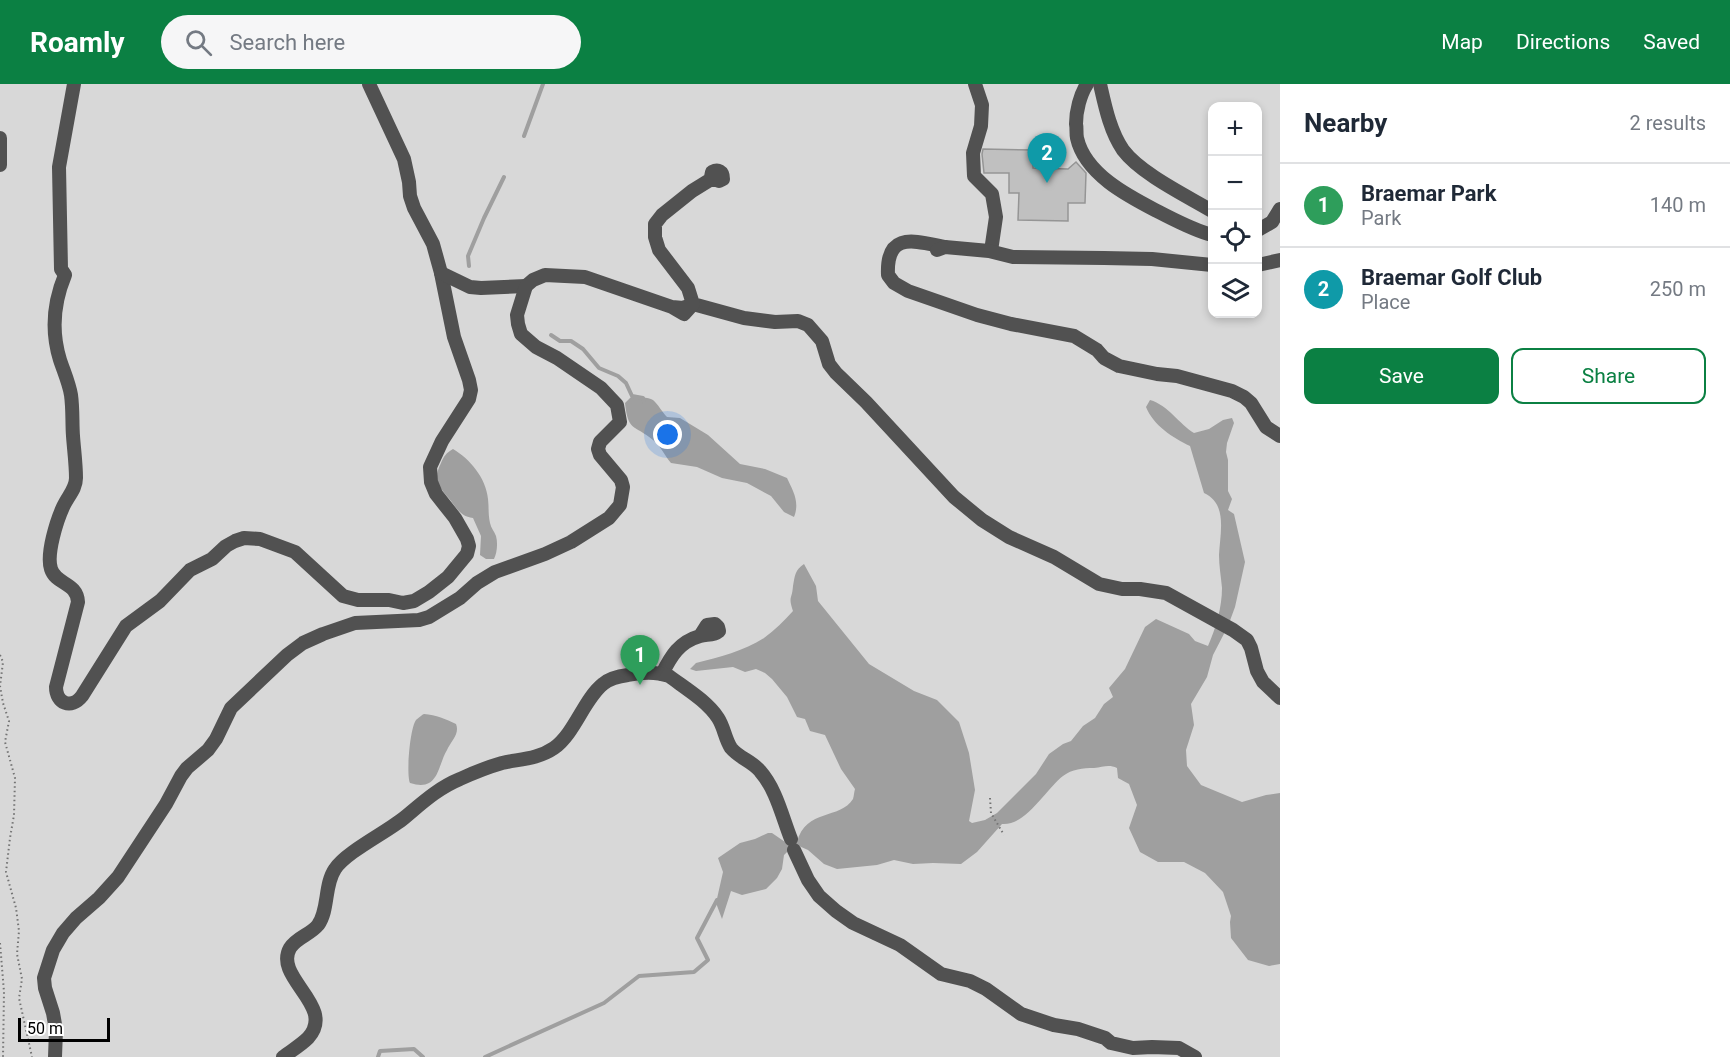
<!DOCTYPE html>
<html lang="en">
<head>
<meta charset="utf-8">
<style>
	:root { --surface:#fff; --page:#f6f6f7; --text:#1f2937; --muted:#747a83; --line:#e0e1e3; --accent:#0b8043 }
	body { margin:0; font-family:Roboto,sans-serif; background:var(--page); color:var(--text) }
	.controls { position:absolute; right:18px; top:18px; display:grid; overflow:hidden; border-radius:12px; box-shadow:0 3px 9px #0003 }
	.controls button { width:54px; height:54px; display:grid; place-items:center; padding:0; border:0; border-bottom:2px solid var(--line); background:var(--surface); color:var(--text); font:30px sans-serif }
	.scale { position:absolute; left:18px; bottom:15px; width:92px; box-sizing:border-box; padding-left:6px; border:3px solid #000; border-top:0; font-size:16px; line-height:21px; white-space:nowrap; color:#000; -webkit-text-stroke:4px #fff; paint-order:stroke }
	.you { position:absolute; left:668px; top:351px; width:21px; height:21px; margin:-15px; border:4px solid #fff; border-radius:50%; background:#1a73e8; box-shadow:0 0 0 9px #1a73e833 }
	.badge { display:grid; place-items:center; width:39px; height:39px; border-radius:50%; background:var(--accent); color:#fff; font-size:20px; font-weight:700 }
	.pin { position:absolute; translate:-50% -50px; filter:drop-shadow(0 2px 3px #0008) }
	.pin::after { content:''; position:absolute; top:32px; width:21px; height:18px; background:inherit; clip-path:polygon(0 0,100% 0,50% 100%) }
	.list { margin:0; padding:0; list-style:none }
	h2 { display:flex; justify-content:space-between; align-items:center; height:78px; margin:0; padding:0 24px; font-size:26px }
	h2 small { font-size:20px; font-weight:400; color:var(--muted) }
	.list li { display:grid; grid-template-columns:39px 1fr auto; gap:18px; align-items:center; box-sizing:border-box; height:84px; padding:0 24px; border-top:2px solid var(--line) }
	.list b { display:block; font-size:22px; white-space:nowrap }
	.list p { margin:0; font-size:20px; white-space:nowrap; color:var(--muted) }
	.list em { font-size:20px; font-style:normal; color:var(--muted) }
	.actions { display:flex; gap:12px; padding:18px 24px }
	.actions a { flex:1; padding:14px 0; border:2px solid var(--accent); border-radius:12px; text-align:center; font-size:21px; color:var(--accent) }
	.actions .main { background:var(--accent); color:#fff }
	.icon { flex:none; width:33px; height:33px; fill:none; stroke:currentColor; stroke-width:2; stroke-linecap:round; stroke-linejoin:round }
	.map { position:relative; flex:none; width:1280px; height:973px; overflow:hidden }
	header { display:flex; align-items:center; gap:36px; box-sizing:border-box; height:84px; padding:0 30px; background:var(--accent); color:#fff }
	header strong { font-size:28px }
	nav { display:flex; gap:33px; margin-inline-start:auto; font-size:21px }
	.search { width:420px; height:54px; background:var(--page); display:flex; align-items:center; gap:15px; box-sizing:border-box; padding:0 21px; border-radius:33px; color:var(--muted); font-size:22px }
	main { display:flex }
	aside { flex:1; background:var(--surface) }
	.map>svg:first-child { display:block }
	.green { fill:#d8d8d8; fill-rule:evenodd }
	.water { fill:#9f9f9f }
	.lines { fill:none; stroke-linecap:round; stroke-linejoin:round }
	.stream { stroke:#9f9f9f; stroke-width:4 }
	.building { fill:#c0c0c0; stroke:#959595; stroke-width:1.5 }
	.path { stroke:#737373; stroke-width:2; stroke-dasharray:1.5 3; stroke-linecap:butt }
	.minor { stroke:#515151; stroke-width:14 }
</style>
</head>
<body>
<header>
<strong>Roamly</strong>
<div class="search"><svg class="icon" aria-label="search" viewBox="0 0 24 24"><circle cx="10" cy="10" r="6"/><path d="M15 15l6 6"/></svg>Search here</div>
<nav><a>Map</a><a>Directions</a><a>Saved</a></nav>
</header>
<main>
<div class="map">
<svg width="1280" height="973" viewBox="0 0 1280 973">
	<rect width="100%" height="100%" fill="#fff"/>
	<path class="green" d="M0 0H1280V973H0ZM1212 22H1258V230H1212Z"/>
	<g class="water">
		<path d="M632 312C638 313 648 313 653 316 658 320 662 328 667 333L680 334 708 351 740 380 765 385 787 394C793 407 800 418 794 433L784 428 771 412 747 399 722 394 697 383 671 379C665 372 660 361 653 356 634 340 628 348 625 319Z"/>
		<path d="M1150 316C1168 321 1179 340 1194 349L1209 345 1223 336 1232 334 1234 339 1227 359 1226 368 1228 376V407L1232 415 1228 426 1234 430 1245 478 1235 523 1228 542 1213 571 1207 593 1191 620 1194 641 1186 666 1187 682 1201 701 1242 718 1266 711 1280 709V880L1269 882 1248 876 1231 854 1230 838 1231 832 1223 808 1205 789 1184 778H1158L1140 768 1129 744 1137 721 1129 700 1118 694 1117 684C1109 680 1103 683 1094 684 1083 684 1072 685 1063 692 1046 705 1026 742 1002 740L977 768 961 780 933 779 913 780 894 776 877 781 837 785 824 780 808 766 799 762 790 765 784 771 782 785 777 794 766 805 742 811 731 807 722 835 716 819 723 788 718 774 740 759 755 755 768 749H772L788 760 797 758C806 724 840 736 853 715 854 712 854 708 855 705L841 685 825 651 810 647 805 635 797 633 787 613 772 595 765 589 756 585 745 588 733 583 696 587 690 585 696 579C719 573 744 567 764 554 775 546 784 537 793 527 788 512 792 516 793 502 795 491 795 486 804 480L816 502 818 517 869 580 914 607 937 616 959 638 969 669 975 706 969 737 972 739 985 736 997 729 1036 690 1049 670 1063 660 1071 657 1083 642 1095 634 1104 620 1113 613 1109 604 1125 585 1145 543 1156 535 1189 550 1195 557 1208 562C1216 544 1222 523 1222 504 1221 493 1219 482 1219 471 1220 449 1228 420 1204 409L1190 362C1173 354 1153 341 1146 323Z"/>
		<path d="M453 365C470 375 486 394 488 415 489 423 488 430 490 439 491 444 494 447 496 452 498 459 497 469 494 475H486L480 471 481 452 473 434C462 433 457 425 451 417 440 404 432 396 441 379 444 372 446 369 453 365Z"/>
		<path d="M424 630C436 631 446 635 456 640 460 650 451 657 447 666 437 683 439 708 410 699 406 690 410 644 416 636 417 635 423 630 424 630Z"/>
	</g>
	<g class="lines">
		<g class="stream">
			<polyline points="524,52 543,0"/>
			<polyline points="469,182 468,172 484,134 504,93"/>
			<polyline points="551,251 560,257 571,257 583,265 599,284 618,292 626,299 632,312 643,314 644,318"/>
			<polyline points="378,973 380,967 414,965 423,973"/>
			<polyline points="485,973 604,919 639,892 694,888 708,876 697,854 717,816"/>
		</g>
	</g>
	<polygon class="building" points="983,65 1033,66 1033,84 1068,85 1076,78 1086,89 1085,119 1068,119 1068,137 1018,136 1019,109 1009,109 1009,89 984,89 982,70"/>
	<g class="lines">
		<g class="path">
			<polyline points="0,571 3,578 0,602 3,619 9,637 5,658 15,694 14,731 10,754 6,788 16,824 19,847 17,870 22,895 19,914 32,973"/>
			<polyline points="990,714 991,729 1004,751"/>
			<polyline points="0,859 4,908 3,973"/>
		</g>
		<g class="minor">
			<path d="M74 0 59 83 61 185 65 191C53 220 51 247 60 276 64 288 69 299 71 311 73 325 72 339 73 352 74 366 76 380 76 394 76 405 68 412 63 423 57 436 46 470 51 485 56 501 77 498 78 518L56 603C56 619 71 626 82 612L126 542 160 517 190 486 212 475 226 462 235 457 244 454 260 455 295 468 343 512 358 516H389L403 519 414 517 429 508 448 493 467 470 469 462 467 455 455 434 436 410 431 398 430 383 442 357 469 315 471 306 469 296 454 253 441 189 433 160 414 124 410 112 409 98 404 75 369 0"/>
			<polyline points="975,0 982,21 981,42 973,69 974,92 992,110 996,133 991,167"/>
			<path d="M1087 0C1080 11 1076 27 1076 40 1077 44 1076 50 1077 54 1085 90 1128 112 1157 127 1175 136 1193 146 1212 151"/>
			<path d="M1100 0C1105 22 1110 47 1123 66 1141 90 1187 112 1212 127"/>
			<polyline points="0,54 0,81"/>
			<path d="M713 94 711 93 712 88C718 85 723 87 723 95L719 97 713 94 692 107 662 131 655 140V153L659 166 688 204 693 220 744 234 775 238 798 237 808 241 822 257 829 280 836 289 866 318 954 413 982 436 1009 453 1054 473 1099 500 1122 505H1140L1166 509 1233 546 1247 556 1251 564 1257 587 1263 598 1280 614"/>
			<polyline points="1258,146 1272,138 1280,125"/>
			<path d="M945 163C914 157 886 147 888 191L894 199 908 207 977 231 1011 240 1074 252 1097 266 1104 274 1119 282 1157 290 1177 292 1232 307 1244 313 1251 319 1266 343 1280 352"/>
			<polyline points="937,166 945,163 989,167 1013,173 1104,174 1152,175 1212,181"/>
			<polyline points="1258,181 1280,176"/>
			<polyline points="441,189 470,203 481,204 526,202"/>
			<path d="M662 590C671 572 679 558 700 552 707 550 713 552 719 547L718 543 715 540 707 541 700 552"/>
			<polyline points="794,766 808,796 819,812 836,827 853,839 900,861 941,890 970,897 986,905 1021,930 1054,941 1078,945 1105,954 1111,959 1133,964 1152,963 1179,964 1195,973"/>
			<polyline points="55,973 56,946 53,929 45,904 44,894 53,866 63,849 76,834 99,814 118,793 166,720 181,692 187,684 208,666 216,655 231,624 287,571 303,559 323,550 355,539 419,536 429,533 460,514 477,499 495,488 545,470 571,458 609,434 620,421 623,403 621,396 600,371 598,365 600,358 620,338 617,321 601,304 557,274 536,263 521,250 518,240 517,231 526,202 533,196 545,191 585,193 672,223 684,230 693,220 683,224 672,223"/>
			<path d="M283 973C291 967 301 961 308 954 337 922 273 894 290 864 297 853 310 851 318 841 329 826 324 801 335 785 346 768 387 748 404 734 422 719 438 704 460 695 473 689 488 683 502 679 520 675 538 675 554 664 575 649 584 615 603 600 610 594 620 592 628 591 642 588 655 587 669 592 685 604 707 617 718 634 724 643 725 655 731 664 739 674 752 677 760 687 776 705 782 732 791 755"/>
		</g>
	</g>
</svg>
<div class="controls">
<button>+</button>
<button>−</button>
<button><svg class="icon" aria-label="locate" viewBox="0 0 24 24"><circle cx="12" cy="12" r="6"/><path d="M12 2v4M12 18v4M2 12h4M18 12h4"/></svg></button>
<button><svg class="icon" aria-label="layers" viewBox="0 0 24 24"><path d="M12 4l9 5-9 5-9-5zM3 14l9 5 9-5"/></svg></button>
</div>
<div class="scale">50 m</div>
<div class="you"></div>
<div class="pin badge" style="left:640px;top:601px;background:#2e9e5b">1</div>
<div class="pin badge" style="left:1047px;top:99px;background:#0f9aa8">2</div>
</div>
<aside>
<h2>Nearby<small>2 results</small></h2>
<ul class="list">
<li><span class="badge" style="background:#2e9e5b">1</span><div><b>Braemar Park</b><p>Park</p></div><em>140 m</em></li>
<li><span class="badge" style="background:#0f9aa8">2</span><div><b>Braemar Golf Club</b><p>Place</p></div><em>250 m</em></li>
</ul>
<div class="actions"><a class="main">Save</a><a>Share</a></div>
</aside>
</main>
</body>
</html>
